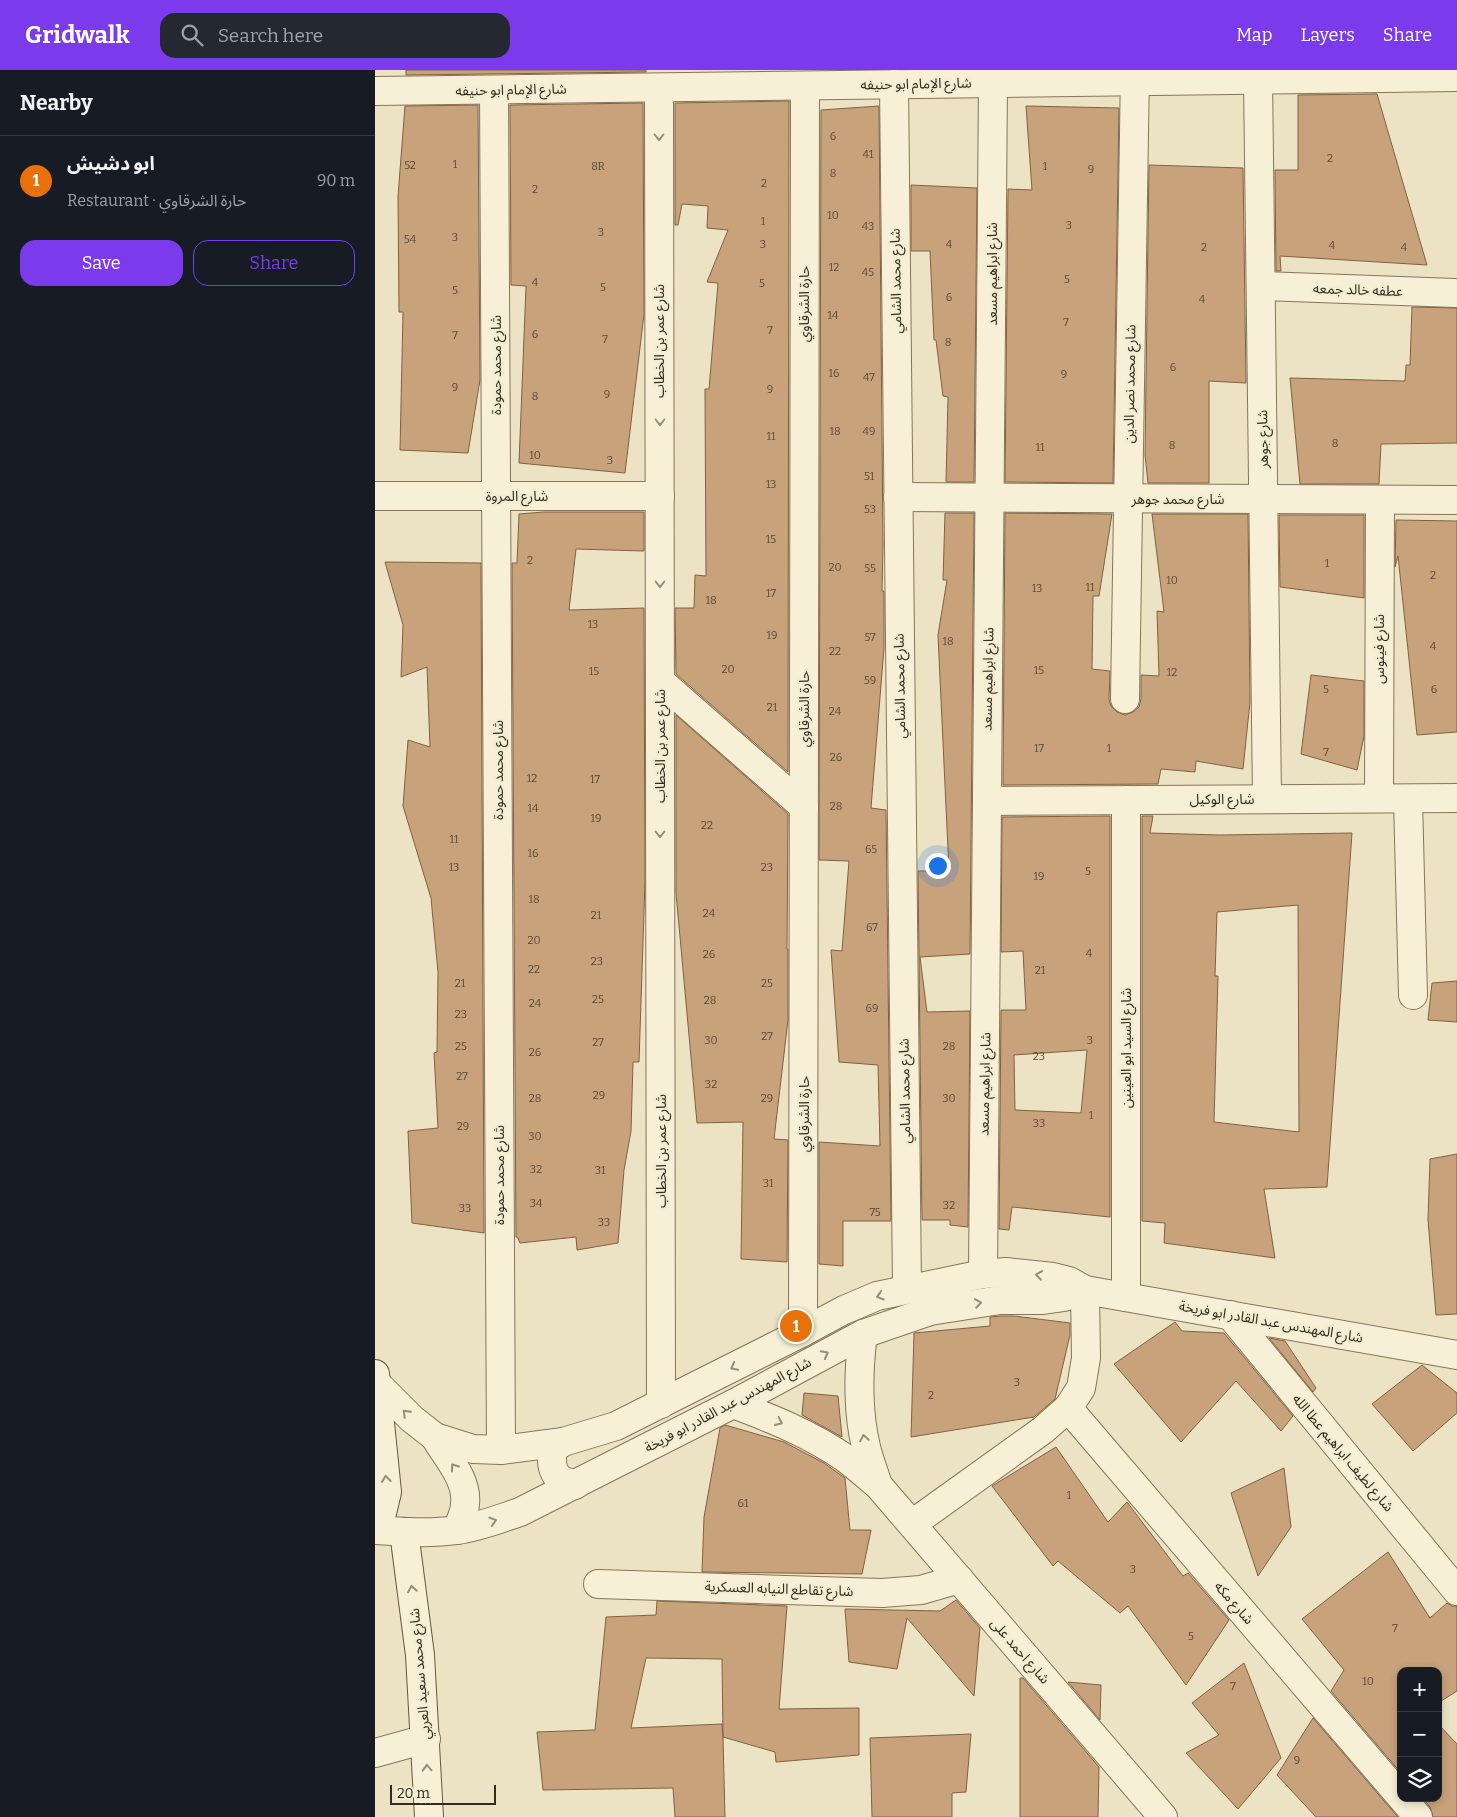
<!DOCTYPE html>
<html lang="en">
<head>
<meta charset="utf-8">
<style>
	:root { --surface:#171b24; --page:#242831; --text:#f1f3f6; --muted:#9ea1a6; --line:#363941; --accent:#7c3aed }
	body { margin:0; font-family:Bitter,"Noto Sans Arabic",serif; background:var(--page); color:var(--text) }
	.controls { position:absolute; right:15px; bottom:15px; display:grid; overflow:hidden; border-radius:10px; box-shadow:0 2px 8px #0003 }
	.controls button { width:45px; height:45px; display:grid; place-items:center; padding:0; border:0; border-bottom:1px solid var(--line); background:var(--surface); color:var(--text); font:25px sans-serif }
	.scale { position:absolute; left:15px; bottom:12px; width:106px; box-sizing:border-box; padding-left:5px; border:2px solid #352b1e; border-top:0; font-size:14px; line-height:18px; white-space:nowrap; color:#352b1e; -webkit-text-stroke:4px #f3edd2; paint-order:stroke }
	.you { position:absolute; left:562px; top:795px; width:18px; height:18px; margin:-12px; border:4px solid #fff; border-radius:50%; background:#1a73e8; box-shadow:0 0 0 8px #1a73e833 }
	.badge { display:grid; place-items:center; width:32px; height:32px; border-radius:50%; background:var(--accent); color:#fff; font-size:16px; font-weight:700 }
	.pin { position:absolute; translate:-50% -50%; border:2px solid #fff; box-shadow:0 1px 5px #0006 }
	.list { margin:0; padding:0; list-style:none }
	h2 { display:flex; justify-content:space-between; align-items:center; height:65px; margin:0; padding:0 20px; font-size:21px }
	h2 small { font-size:16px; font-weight:400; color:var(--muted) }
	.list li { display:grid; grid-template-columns:32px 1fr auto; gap:15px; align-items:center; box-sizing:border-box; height:90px; padding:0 20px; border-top:1px solid var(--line) }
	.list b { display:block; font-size:19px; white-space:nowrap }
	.list p { margin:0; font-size:16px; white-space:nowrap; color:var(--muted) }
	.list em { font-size:16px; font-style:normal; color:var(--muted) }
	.actions { display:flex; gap:10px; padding:15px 20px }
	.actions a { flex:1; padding:11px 0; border:1px solid var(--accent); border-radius:15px; text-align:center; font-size:18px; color:var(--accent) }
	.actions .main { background:var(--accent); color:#fff }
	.icon { flex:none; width:28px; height:28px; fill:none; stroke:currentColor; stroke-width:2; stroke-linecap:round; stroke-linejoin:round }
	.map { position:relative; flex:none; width:1082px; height:1747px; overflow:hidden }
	header { display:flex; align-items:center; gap:30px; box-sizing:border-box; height:70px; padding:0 25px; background:var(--accent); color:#fff }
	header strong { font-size:24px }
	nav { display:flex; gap:28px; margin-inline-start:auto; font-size:18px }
	.search { width:350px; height:45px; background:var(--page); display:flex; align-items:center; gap:12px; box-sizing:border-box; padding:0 18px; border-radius:15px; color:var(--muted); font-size:19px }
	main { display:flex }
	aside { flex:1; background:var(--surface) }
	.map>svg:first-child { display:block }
	.building { fill:#c7a27b; stroke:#826142; fill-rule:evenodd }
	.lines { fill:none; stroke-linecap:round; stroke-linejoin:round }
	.street-casing { stroke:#85755b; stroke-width:30 }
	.secondary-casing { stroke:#66563e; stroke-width:30 }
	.street { stroke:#f7f0d6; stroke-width:28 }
	.secondary { stroke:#f7f0d6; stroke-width:28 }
	.oneway { stroke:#968e7a }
	.labels { text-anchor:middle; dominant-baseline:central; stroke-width:4.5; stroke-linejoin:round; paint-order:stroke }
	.number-label { font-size:11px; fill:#5a4935 }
	.street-label { font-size:14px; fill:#352b1e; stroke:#f3edd2 }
</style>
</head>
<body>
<header>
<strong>Gridwalk</strong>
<div class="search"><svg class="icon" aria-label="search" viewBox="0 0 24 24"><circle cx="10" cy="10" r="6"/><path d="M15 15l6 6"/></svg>Search here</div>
<nav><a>Map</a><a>Layers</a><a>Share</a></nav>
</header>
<main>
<aside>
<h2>Nearby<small></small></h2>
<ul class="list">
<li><span class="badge" style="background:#e8710a">1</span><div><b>ابو دشيش</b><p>Restaurant · حارة الشرقاوي</p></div><em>90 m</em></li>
</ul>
<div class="actions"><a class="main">Save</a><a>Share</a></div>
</aside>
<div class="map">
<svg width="1082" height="1747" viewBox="0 0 1082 1747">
	<rect width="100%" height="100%" fill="#ebe3c3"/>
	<g class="building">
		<polygon points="31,0 271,0 271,2 31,5"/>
		<polygon points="1002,24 1052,195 905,186 906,201 901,201 900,100 923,100 923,25"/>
		<polygon points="414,31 413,702 301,604 300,538 319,538 320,505 331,506 330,319 334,319 343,213 332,212 353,160 332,158 333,136 307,134 303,155 300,155 300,33"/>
		<polygon points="268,33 269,244 250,403 144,393 151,216 136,215 135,35"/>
		<polygon points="103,35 105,310 93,383 25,380 28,242 24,242 23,126 30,36"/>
		<polygon points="504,36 508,475 507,521 509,521 509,578 496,738 511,740 516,1151 468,1151 468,1196 444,1194 444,1072 505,1076 503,995 464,992 456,880 467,881 474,791 444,790 446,40"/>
		<polygon points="651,36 744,38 738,413 630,412 633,119 657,120"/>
		<polygon points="774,95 868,98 871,313 834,311 834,413 773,413 770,385"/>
		<polygon points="536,115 602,118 599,412 571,412 573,327 568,326 561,270 559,270 555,181 536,181"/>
		<polygon points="1037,237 1082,238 1082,373 1006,374 1004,414 925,414 915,308 1030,311 1031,295 1035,295"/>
		<polygon points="168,442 269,442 269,481 201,479 194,540 269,538 270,811 264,992 258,992 256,1061 249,1100 243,1173 202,1180 201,1167 145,1173 143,1168 141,1167 137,493 142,493 144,444"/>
		<polygon points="570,443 599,443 595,884 545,887 552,942 595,941 593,1157 575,1155 575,1150 547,1150 543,801 574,801 563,565 572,510 568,510"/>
		<polygon points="630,443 737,444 724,526 718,526 717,599 735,601 734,629 736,636 742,642 750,645 758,642 764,637 766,629 766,605 784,606 782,541 789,542 777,444 873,444 875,632 868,699 821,691 820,702 786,699 783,714 628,715"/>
		<polygon points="904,445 989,445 989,528 905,517"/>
		<polygon points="1021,450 1082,451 1082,662 1042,665 1023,486 1020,497"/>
		<polygon points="10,492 106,493 109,1163 37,1153 33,1061 63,1058 59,983 62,982 63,902 56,828 28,736 33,670 55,677 52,597 26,607 28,555"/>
		<polygon points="936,605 989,611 989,666 982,700 926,684"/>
		<polygon points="301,645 413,744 412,879 413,879 413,950 399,1069 413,1070 412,1192 366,1189 368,1052 322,1053 301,823"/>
		<path d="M735 746V1147L637 1137 634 1160 624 1159 626 940H651L648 881 626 882 627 747ZM712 980 706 1043 640 1040 639 985Z"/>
		<path d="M767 746H778L775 763 845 765 977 763 952 1117 889 1119 900 1188 789 1173 790 1153 767 1151ZM923 835 924 1062 839 1052 843 906H840L842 842Z"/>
		<polygon points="1082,911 1082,952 1053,950 1057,913"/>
		<polygon points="1082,1084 1082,1244 1061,1245 1053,1150 1055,1089"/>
		<polygon points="626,1246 639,1246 695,1253 695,1265 680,1329 659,1347 536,1367 539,1263 615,1256 615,1247"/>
		<polygon points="800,1252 807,1261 849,1263 918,1346 906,1361 861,1311 806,1372 739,1294"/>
		<polygon points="894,1268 910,1271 941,1318 938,1322"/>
		<polygon points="1047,1295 1082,1323 1082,1343 1038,1381 997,1334"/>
		<polygon points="429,1323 463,1326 467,1367 427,1345"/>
		<polygon points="350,1355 409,1372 449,1393 470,1408 475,1460 496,1460 487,1504 327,1502 329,1447 345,1358"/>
		<polygon points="681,1377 733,1452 752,1432 808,1506 813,1503 854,1550 811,1615 753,1536 745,1543 683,1491 678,1496 617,1416"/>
		<polygon points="909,1398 916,1457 883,1506 856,1423"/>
		<polygon points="1013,1482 1055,1548 1072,1533 1077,1536 1082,1536 1082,1621 1063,1633 1063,1601 1026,1601 1026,1703 956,1621 969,1600 927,1549"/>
		<polygon points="581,1530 605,1558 599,1626 532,1548 522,1599 474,1592 470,1539 565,1541"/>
		<path d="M282 1531 412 1536 404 1639 484 1638V1685L401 1692 400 1682 348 1667 350 1747H300L298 1718 168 1720 162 1662 220 1660 231 1547 281 1545ZM271 1588 347 1589 348 1667 347 1654 256 1658Z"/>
		<polygon points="869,1593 906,1688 863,1739 811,1683 844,1665 817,1633"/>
		<polygon points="645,1608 648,1608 724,1697 723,1747 645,1747"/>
		<polygon points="693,1612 726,1615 725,1650"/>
		<polygon points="938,1648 1015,1738 1023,1747 941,1747 902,1705"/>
		<polygon points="1063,1654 1082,1674 1082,1747 1058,1747 1055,1737 1048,1728 1063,1728"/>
		<polygon points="596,1664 591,1722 577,1723 577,1747 497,1747 495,1668"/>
	</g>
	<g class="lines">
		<g class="street-casing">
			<g id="street">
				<polyline points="883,9 892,729"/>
				<polyline points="519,14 532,1218"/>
				<polyline points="284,18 286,1334"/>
				<polyline points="119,20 126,1380"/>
				<polyline points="0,21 1082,7"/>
				<polyline points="886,216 1080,223"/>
				<polyline points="0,426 285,426"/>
				<polyline points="523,427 1082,430"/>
				<polyline points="285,611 429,737"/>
				<polyline points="750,629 760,0"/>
				<polyline points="1004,728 1005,430"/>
				<polyline points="1033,729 1038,925"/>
				<polyline points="612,731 1082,728"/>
				<polyline points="608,1204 618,13"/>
				<polyline points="751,1227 751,730"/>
				<polyline points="855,1245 1082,1521"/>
				<polyline points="428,1262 430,16"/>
				<path d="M488 1264C483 1302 482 1339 491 1377 494 1390 499 1402 503 1415"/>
				<polyline points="1,1313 37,1349 60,1367 98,1379 126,1380 188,1372 241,1356 428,1262 469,1240 502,1226 608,1204 631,1202 678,1207 694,1211 710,1220 1082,1285"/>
				<path d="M358 1334C398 1349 435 1364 470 1388 481 1396 492 1406 503 1415L788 1747"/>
				<polyline points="693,1338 1026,1727"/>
				<path d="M60 1367C71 1387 93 1409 90 1434 90 1442 85 1452 82 1460"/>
				<path d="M188 1372 178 1379C176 1388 176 1401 184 1408 187 1411 195 1413 200 1415"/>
				<polyline points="537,1454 668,1360 693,1338 706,1318 711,1288 710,1220"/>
				<path d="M0 1460C27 1462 55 1464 82 1460 104 1457 124 1449 145 1442L358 1334 488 1264 555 1241 625 1230H668L689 1227 710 1220"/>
				<polyline points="223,1514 507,1523 546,1520 584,1509"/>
				<polyline points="0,1683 51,1669"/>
				<polyline points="1027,1728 1043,1747"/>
			</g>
		</g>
		<g class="secondary-casing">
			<g id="secondary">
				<polyline points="0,1304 12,1422 7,1443 0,1455"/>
				<polyline points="29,1462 45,1585 54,1747"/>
			</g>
		</g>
		<use href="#street" class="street"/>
		<use href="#secondary" class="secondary"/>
	</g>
	<defs><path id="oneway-chevron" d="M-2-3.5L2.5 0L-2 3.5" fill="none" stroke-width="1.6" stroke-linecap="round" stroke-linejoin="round" transform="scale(1.25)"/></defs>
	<g class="oneway">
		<use href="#oneway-chevron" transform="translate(284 67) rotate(90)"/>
		<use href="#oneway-chevron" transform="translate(285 352) rotate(90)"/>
		<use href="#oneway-chevron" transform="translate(285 514) rotate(90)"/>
		<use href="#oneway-chevron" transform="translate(285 764) rotate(90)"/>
		<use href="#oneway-chevron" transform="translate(664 1205) rotate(-172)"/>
		<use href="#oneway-chevron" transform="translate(505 1226) rotate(163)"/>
		<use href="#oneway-chevron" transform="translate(603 1233) rotate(-9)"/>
		<use href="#oneway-chevron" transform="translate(450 1284) rotate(-28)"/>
		<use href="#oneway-chevron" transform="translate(359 1297) rotate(153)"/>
		<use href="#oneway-chevron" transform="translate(31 1343) rotate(-135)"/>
		<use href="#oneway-chevron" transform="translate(404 1352) rotate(25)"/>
		<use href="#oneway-chevron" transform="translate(489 1368) rotate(-100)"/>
		<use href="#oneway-chevron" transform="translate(79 1397) rotate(-126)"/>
		<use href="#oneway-chevron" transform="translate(11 1409) rotate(-96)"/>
		<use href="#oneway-chevron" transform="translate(118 1451) rotate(-17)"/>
		<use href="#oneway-chevron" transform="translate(37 1519) rotate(-99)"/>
		<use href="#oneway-chevron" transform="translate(52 1698) rotate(-92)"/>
	</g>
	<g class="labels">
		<g class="number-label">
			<text x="458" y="66">6</text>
			<text x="493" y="84">41</text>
			<text x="955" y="88">2</text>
			<text x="80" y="94">1</text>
			<text x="35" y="95">52</text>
			<text x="223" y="96">8R</text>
			<text x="670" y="96">1</text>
			<text x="716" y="99">9</text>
			<text x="458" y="103">8</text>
			<text x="389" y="113">2</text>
			<text x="160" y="119">2</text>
			<text x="458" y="145">10</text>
			<text x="388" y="151">1</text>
			<text x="694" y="155">3</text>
			<text x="493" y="156">43</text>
			<text x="226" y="162">3</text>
			<text x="80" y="167">3</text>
			<text x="35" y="169">54</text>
			<text x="388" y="174">3</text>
			<text x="574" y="174">4</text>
			<text x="957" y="175">4</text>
			<text x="829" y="177">2</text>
			<text x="1029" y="177">4</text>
			<text x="459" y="197">12</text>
			<text x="493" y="202">45</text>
			<text x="692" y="209">5</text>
			<text x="160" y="212">4</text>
			<text x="387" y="213">5</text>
			<text x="228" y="217">5</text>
			<text x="80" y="220">5</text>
			<text x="574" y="227">6</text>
			<text x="827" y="229">4</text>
			<text x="458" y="245">14</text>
			<text x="691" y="252">7</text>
			<text x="395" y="260">7</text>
			<text x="160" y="264">6</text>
			<text x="80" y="265">7</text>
			<text x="230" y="269">7</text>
			<text x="573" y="272">8</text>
			<text x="798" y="297">6</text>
			<text x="459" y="303">16</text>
			<text x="689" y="304">9</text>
			<text x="494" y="307">47</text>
			<text x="80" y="317">9</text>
			<text x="395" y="319">9</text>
			<text x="232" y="324">9</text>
			<text x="160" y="326">8</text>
			<text x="460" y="361">18</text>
			<text x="494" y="361">49</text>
			<text x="396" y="366">11</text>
			<text x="960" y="373">8</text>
			<text x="797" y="375">8</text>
			<text x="665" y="377">11</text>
			<text x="160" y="385">10</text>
			<text x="235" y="390">3</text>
			<text x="494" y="406">51</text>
			<text x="396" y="414">13</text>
			<text x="495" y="439">53</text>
			<text x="396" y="469">15</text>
			<text x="155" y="490">2</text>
			<text x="952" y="493">1</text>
			<text x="460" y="497">20</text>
			<text x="495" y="498">55</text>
			<text x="1058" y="505">2</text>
			<text x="797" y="510">10</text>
			<text x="715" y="517">11</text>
			<text x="662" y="518">13</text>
			<text x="396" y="523">17</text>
			<text x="336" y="530">18</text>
			<text x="218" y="554">13</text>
			<text x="397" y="565">19</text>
			<text x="495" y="567">57</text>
			<text x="573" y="571">18</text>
			<text x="1058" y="576">4</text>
			<text x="460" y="581">22</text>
			<text x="353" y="599">20</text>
			<text x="664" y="600">15</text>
			<text x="219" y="601">15</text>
			<text x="797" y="602">12</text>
			<text x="495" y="610">59</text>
			<text x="951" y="619">5</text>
			<text x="1059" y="619">6</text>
			<text x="397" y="637">21</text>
			<text x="460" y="641">24</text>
			<text x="664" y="678">17</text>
			<text x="734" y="678">1</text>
			<text x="951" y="682">7</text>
			<text x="461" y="687">26</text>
			<text x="157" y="708">12</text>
			<text x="220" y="709">17</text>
			<text x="461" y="736">28</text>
			<text x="158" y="738">14</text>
			<text x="221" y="748">19</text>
			<text x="332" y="755">22</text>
			<text x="79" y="769">11</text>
			<text x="496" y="779">65</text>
			<text x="158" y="783">16</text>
			<text x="79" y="797">13</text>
			<text x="392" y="797">23</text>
			<text x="713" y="801">5</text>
			<text x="664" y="806">19</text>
			<text x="159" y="829">18</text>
			<text x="334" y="843">24</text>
			<text x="221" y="845">21</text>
			<text x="497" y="857">67</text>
			<text x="159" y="870">20</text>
			<text x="714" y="883">4</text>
			<text x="334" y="884">26</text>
			<text x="222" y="891">23</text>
			<text x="159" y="899">22</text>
			<text x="665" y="900">21</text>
			<text x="85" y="913">21</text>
			<text x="392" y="913">25</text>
			<text x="223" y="929">25</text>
			<text x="335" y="930">28</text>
			<text x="160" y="933">24</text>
			<text x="497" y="938">69</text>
			<text x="86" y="944">23</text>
			<text x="392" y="966">27</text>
			<text x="336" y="970">30</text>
			<text x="715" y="970">3</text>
			<text x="223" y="972">27</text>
			<text x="86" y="976">25</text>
			<text x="574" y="976">28</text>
			<text x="160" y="982">26</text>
			<text x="664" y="986">23</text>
			<text x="87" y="1006">27</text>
			<text x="336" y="1014">32</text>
			<text x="224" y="1025">29</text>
			<text x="160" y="1028">28</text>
			<text x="392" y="1028">29</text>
			<text x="574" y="1028">30</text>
			<text x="716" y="1045">1</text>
			<text x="664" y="1053">33</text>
			<text x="88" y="1056">29</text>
			<text x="160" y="1066">30</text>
			<text x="161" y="1099">32</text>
			<text x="225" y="1100">31</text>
			<text x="393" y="1113">31</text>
			<text x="161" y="1133">34</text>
			<text x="574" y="1135">32</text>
			<text x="90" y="1138">33</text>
			<text x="500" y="1142">75</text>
			<text x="229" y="1152">33</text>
			<text x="642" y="1312">3</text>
			<text x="556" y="1325">2</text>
			<text x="694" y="1425">1</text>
			<text x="368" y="1433">61</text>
			<text x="758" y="1499">3</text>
			<text x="1020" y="1558">7</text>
			<text x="816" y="1566">5</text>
			<text x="993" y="1611">10</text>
			<text x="858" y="1616">7</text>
			<text x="922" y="1690">9</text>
		</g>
		<g class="street-label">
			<text transform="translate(541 14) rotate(-1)">شارع الإمام ابو حنيفه</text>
			<text transform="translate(136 20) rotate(-1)">شارع الإمام ابو حنيفه</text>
			<text transform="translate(617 204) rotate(-90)">شارع ابراهيم مسعد</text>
			<text transform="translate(521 211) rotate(-91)">شارع محمد الشامي</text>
			<text transform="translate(983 220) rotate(2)">عطفه خالد جمعه</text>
			<text transform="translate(429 234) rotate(-90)">حارة الشرقاوي</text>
			<text transform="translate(284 271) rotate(-90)">شارع عمر بن الخطاب</text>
			<text transform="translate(121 295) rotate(-90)">شارع محمد حمودة</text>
			<text transform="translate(755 314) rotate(-89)">شارع محمد نصر الدين</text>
			<text transform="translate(888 369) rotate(-91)">شارع جوهر</text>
			<text x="142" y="426">شارع المروة</text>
			<text x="803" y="429">شارع محمد جوهر</text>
			<text transform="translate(1004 579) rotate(-90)">شارع فينوس</text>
			<text transform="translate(613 609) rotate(-89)">شارع ابراهيم مسعد</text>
			<text transform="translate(525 616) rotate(-91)">شارع محمد الشامي</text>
			<text transform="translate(429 639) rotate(-90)">حارة الشرقاوي</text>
			<text transform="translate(285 676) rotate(-90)">شارع عمر بن الخطاب</text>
			<text transform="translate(123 700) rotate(-90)">شارع محمد حمودة</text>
			<text x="847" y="729">شارع الوكيل</text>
			<text transform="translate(751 978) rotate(-90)">شارع السيد ابو العينين</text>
			<text transform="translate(610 1014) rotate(-89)">شارع ابراهيم مسعد</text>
			<text transform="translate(530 1021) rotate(-91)">شارع محمد الشامي</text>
			<text transform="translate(429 1044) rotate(-90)">حارة الشرقاوي</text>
			<text transform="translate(286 1081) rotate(-90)">شارع عمر بن الخطاب</text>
			<text transform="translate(124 1105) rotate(-90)">شارع محمد حمودة</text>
			<text transform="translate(896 1252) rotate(10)">شارع المهندس عبد القادر ابو فريخة</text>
			<text transform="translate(353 1335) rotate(-28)">شارع المهندس عبد القادر ابو فريخة</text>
			<text transform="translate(968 1383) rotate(50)">شارع لطيف ابراهيم عطا الله</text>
			<text transform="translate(404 1519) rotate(2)">شارع تقاطع النيابه العسكرية</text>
			<text transform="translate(859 1533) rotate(49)">شارع مكه</text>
			<text transform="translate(645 1581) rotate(49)">شارع احمد على</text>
			<text transform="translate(45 1604) rotate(-95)">شارع محمد سعيد العربي</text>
		</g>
	</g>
</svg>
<div class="controls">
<button>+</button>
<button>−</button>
<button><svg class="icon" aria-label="layers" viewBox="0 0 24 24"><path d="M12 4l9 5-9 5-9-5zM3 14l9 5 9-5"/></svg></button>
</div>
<div class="scale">20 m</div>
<div class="you"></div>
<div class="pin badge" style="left:421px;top:1256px;background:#e8710a">1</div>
</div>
</main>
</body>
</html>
